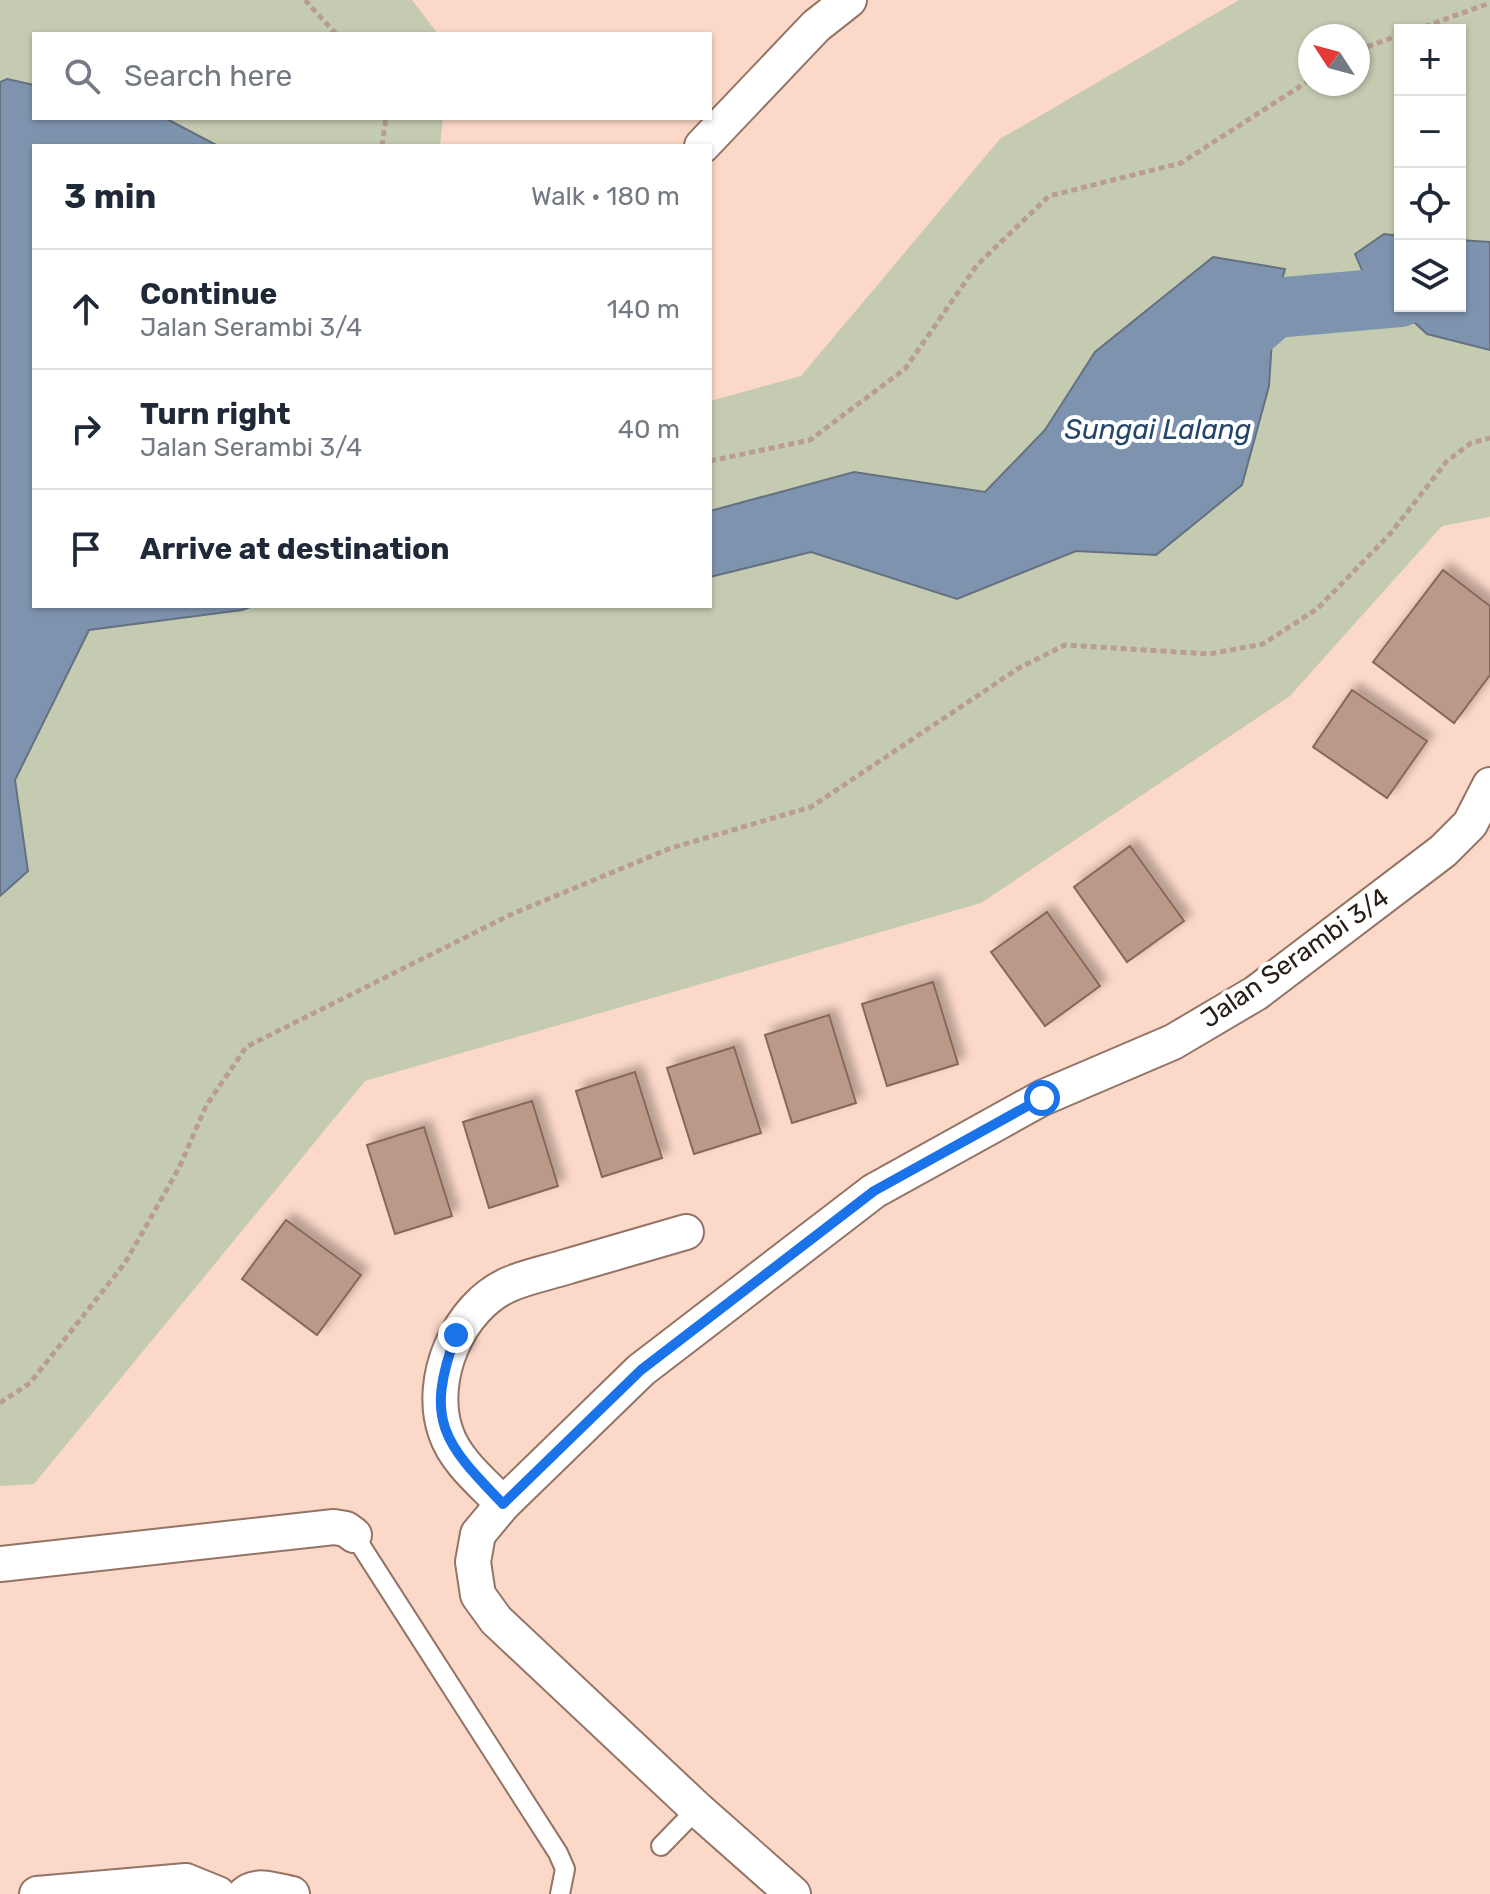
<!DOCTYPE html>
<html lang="en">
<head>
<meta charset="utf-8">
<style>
	:root { --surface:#fff; --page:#f2f2f3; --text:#1f2937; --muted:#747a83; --line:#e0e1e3 }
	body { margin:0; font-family:Rubik,sans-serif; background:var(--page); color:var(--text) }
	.controls { position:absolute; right:24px; top:24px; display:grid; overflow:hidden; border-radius:0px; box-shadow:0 2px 6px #0004 }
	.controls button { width:72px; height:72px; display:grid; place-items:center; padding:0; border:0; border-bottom:2px solid var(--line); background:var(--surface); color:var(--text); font:40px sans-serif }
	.compass { position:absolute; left:1298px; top:24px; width:72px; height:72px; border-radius:50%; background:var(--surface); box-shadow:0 2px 6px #0004; rotate:306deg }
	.stop { position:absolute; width:24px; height:24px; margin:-18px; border:6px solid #1a73e8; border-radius:50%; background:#fff }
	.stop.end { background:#1a73e8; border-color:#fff; box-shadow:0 2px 8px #0008 }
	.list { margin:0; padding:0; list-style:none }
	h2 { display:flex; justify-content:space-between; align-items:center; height:104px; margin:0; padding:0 32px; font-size:34px }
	h2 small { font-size:26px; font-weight:400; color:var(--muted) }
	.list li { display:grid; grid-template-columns:52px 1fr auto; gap:24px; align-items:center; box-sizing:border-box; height:120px; padding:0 32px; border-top:2px solid var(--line) }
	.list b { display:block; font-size:30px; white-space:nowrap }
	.list p { margin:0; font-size:26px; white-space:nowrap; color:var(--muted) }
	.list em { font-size:26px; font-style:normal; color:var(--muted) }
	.icon { flex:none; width:44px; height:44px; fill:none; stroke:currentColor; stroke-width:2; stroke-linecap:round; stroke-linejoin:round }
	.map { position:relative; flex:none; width:1490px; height:1894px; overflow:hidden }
	.search { position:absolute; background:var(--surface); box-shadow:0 2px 6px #0004; left:32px; top:32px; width:680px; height:88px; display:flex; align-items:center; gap:20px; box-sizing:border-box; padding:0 28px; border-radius:0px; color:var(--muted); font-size:30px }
	.panel { position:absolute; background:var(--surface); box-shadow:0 2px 6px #0004; left:32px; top:144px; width:680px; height:464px; border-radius:0px }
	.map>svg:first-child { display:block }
	.green { fill:#c5cbb1; fill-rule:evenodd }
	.water { fill:#7e94ae; stroke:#657081; stroke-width:2 }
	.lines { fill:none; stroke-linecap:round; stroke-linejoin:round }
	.river { stroke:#7e94ae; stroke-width:60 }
	.building { fill:#bb9989; stroke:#866758; stroke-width:2; filter:url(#shadow) }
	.service-casing { stroke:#947466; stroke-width:22 }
	.minor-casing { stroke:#947466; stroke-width:38 }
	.path { stroke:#b99d8f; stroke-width:5; stroke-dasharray:6 4; stroke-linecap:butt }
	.service { stroke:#fff; stroke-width:18 }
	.minor { stroke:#fff; stroke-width:34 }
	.route { stroke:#1a73e8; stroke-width:10 }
	.labels { text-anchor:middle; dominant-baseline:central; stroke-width:8; stroke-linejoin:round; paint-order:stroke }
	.street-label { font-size:26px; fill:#2a1d17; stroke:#fff }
	.water-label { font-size:28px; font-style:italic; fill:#25466c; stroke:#fff }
</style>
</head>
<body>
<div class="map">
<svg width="1490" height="1894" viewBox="0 0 1490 1894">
	<defs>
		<filter id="shadow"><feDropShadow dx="7" dy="-7" stdDeviation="4" flood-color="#0004"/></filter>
	</defs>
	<rect width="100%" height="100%" fill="#fbd8c7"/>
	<path class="green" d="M0 0H412L438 34H34V118H443L440 146H34V606H710V401L801 376 1000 139 1239 0H1490V517L1442 526 1290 696 981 903 365 1081 34 1484 0 1486ZM1400 30H1460V306H1400ZM1310 36H1358V84H1310Z"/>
	<g class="water">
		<polygon points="7,79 34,85 34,118 165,118 218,146 34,146 34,606 253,606 242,610 89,630 15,780 28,871 0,896 0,82"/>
		<polygon points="1384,234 1400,236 1400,306 1460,306 1460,240 1490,242 1490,350 1427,334 1365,277 1355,254"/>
		<polygon points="1213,257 1285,269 1274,308 1269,386 1242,485 1156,555 1076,551 957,599 811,552 710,577 710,511 854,472 985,492 1045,430 1095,352"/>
	</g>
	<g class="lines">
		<polyline class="river" points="1211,362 1274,308 1400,297"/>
	</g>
	<g class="building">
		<polygon points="1443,570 1490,606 1490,675 1454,723 1373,662"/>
		<polygon points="1352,690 1427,741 1387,798 1313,747"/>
		<polygon points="1130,846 1184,921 1127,962 1074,887"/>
		<polygon points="1047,912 1100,986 1045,1026 991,952"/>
		<polygon points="933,982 958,1064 887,1086 862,1004"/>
		<polygon points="829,1015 856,1103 792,1123 765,1035"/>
		<polygon points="734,1047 761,1133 694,1154 667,1068"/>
		<polygon points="635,1072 662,1158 602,1177 576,1091"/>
		<polygon points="532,1101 558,1186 489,1208 463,1122"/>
		<polygon points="424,1127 452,1216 395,1234 367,1145"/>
		<polygon points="286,1220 361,1275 317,1335 242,1279"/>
	</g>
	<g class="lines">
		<g class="service-casing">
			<g id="service">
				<polyline points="354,1535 558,1853 565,1869 560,1894"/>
				<polyline points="661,1846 697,1809"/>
			</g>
		</g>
		<g class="minor-casing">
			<g id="minor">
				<polyline points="702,146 816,26 849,0"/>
				<path d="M503 1504C483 1483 456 1462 446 1433 427 1380 458 1306 510 1284 529 1276 550 1272 569 1266 608 1255 647 1243 686 1232"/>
				<polyline points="0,1564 334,1527 346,1529 354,1535"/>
				<polyline points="37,1894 186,1881 218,1894"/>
				<path d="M245 1894C257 1883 277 1891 292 1894"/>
				<polyline points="793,1894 697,1809 496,1620 478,1595 473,1562 478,1534 503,1504 641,1370 874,1191 1042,1098 1173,1042 1256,993 1443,851 1470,824 1490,785"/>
			</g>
		</g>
		<g class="path">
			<polyline points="305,0 336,34"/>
			<polyline points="1415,30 1490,3"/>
			<polyline points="1358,50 1400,35"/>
			<polyline points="382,146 386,118"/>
			<polyline points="710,461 810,440 905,369 977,265 1049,196 1181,163 1310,80"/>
			<polyline points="0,1403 30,1383 125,1263 179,1168 206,1106 246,1047 512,914 671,848 811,807 1019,668 1065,645 1209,654 1263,644 1317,609 1390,534 1447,461 1471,443 1490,438"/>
		</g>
		<use href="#service" class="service"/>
		<use href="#minor" class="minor"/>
	</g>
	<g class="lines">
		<path class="route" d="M456 1335C424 1421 444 1443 503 1504L641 1370 874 1191 1042 1098"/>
	</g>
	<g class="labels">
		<g class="street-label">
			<text transform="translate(1295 958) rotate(-35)">Jalan Serambi 3/4</text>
		</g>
		<g class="water-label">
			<text x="1158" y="429">Sungai Lalang</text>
		</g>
	</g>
</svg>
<div class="controls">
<button>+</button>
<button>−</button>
<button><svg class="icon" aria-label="locate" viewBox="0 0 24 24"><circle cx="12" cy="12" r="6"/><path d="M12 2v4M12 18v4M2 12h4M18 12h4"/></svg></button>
<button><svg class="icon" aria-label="layers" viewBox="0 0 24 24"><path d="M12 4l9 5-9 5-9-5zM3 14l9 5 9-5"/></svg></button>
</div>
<svg class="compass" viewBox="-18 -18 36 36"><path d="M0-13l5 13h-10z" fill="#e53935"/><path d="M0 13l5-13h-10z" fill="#747a83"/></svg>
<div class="stop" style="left:1042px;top:1098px"></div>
<div class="stop end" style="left:456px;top:1335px"></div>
<div class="search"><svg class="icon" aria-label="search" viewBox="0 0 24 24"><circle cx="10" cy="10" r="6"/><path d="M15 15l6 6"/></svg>Search here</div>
<section class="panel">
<h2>3 min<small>Walk · 180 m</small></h2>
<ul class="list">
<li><svg class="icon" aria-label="ahead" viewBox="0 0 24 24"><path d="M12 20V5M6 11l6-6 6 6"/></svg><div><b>Continue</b><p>Jalan Serambi 3/4</p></div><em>140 m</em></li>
<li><svg class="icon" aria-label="right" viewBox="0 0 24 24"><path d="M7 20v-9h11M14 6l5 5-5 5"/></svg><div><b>Turn right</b><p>Jalan Serambi 3/4</p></div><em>40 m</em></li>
<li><svg class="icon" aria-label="arrive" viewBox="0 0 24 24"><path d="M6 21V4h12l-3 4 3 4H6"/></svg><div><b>Arrive at destination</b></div></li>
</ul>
</section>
</div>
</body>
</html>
